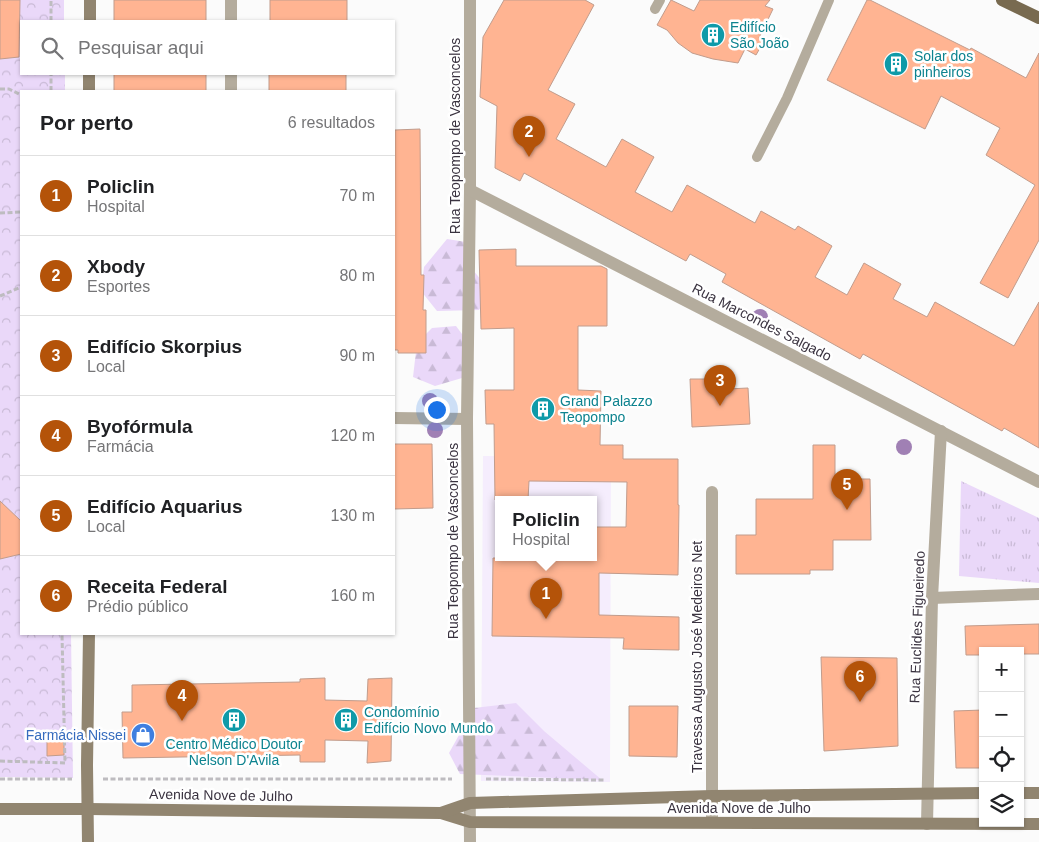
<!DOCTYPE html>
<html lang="pt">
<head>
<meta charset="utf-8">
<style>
	:root { --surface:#fff; --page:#f2f2f2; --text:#202124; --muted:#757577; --line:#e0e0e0; --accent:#b45309 }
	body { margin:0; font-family:Arial,sans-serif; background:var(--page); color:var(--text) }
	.controls { position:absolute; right:15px; bottom:15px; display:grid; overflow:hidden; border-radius:0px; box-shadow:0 1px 4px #0004 }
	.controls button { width:45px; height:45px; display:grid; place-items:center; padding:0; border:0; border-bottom:1px solid var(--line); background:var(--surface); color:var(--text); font:25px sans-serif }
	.you { position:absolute; left:436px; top:409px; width:18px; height:18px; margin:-12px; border:4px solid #fff; border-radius:50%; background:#1a73e8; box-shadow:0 0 0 8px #1a73e833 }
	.badge { display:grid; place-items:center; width:32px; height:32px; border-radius:50%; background:var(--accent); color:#fff; font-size:16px; font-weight:700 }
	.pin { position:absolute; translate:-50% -41px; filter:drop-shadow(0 1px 2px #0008) }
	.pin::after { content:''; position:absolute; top:26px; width:18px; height:15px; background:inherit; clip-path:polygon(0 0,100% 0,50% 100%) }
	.popup { position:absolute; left:495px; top:496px; width:102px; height:65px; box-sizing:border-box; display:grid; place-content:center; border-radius:0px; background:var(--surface); filter:drop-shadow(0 1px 4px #0005); font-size:16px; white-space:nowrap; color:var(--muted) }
	.popup b { font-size:19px; color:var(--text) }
	.popup::after { content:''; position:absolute; left:50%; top:100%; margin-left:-10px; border:10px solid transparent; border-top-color:var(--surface) }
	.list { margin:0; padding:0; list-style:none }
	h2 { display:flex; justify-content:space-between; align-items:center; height:65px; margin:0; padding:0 20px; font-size:21px }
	h2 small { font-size:16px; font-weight:400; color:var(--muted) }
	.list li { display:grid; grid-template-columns:32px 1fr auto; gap:15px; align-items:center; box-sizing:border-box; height:80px; padding:0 20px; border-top:1px solid var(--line) }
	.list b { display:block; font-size:19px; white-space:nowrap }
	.list p { margin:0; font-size:16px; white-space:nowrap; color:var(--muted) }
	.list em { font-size:16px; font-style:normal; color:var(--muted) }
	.icon { flex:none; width:28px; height:28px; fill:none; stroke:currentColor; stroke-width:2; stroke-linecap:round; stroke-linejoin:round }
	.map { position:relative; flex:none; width:1039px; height:842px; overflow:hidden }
	.search { position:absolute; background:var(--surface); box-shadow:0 1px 4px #0004; left:20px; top:20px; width:375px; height:55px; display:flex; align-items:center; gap:12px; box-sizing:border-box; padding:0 18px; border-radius:0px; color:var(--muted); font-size:19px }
	.panel { position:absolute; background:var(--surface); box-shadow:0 1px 4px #0004; left:20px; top:90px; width:375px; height:545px; border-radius:0px }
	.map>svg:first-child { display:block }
	.built { fill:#f5edfd; fill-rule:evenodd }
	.grass { fill:url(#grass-tufts) }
	.forest { fill:url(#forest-firs) }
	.park { fill:url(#park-crowns) }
	.building { fill:#ffb492; stroke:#c19c8c }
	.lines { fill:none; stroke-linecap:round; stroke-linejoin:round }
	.path { stroke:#bebcc0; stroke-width:3; stroke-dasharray:5 2.5; stroke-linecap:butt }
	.service { stroke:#b4ac9d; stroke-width:10 }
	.minor { stroke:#b4ac9d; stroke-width:12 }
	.secondary { stroke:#918570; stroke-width:12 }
	.primary { stroke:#786a50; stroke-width:12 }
	.tree { fill:#a080b4 }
	.labels { text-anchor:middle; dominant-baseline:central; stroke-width:5; stroke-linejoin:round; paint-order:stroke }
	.culture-label { font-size:14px; fill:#0d838f; stroke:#fff; text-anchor:start }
	.street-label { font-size:14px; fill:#3a3340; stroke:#fff }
	.shop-label { font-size:14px; fill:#366cbe; stroke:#fff; text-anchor:end }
</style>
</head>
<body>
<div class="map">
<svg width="1039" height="842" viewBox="0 0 1039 842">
	<defs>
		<pattern id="grass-tufts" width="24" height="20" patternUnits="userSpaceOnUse" patternTransform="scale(1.25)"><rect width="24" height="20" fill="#ead8f9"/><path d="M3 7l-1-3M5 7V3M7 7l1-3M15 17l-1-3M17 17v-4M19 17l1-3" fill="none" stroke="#c9bad6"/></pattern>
		<pattern id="forest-firs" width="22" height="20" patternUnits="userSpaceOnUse" patternTransform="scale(1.25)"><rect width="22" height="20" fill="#ead8f9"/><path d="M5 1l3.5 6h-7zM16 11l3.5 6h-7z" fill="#c9bad6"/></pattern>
		<pattern id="park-crowns" width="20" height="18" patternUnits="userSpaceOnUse" patternTransform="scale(1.25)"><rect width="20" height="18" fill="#ead8f9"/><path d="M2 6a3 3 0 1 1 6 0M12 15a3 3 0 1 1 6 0" fill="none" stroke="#c9bad6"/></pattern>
	</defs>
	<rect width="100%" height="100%" fill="#fbfbfb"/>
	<path class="built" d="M483 456 611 457 610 782 481 781ZM498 500H594V558H498Z"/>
	<polygon class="grass" points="961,481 1039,518 1039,583 959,576"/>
	<g class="forest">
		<polygon points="447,239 466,242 468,264 491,292 479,310 437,311 421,291 424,267"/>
		<polygon points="456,326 468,342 462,378 435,386 413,377 417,343 432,328"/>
		<polygon points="516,703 544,731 602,780 460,774 449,753 474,708"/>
	</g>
	<polygon class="park" points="0,0 64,0 64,21 21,21 21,74 65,74 65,91 21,91 21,634 71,634 73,778 0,777"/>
	<g class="building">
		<polygon points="0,0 20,0 19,57 0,59"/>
		<rect x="114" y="0" width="92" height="21"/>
		<rect x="270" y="0" width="77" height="21"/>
		<polygon points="504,0 585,0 594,5 548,90 575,104 556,139 606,167 622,139 654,157 635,192 672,212 687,185 755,223 761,211 795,230 798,226 832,246 815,277 847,295 864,263 901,284 893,299 927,317 935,302 1014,346 1039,302 1039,448 1004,428 1002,431 863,354 860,359 756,301 722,282 726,274 690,254 686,261 524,173 520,181 495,168 497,106 480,97 481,78 483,37"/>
		<polygon points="671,0 694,11 700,0 770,0 765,6 773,9 759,38 764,41 756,55 745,49 738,63 713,59 692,53 678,43 667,30 657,25"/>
		<polygon points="867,0 870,0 970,50 971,48 1026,78 1039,53 1039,240 1008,298 980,283 1035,185 986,155 1000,128 941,96 925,129 827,80"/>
		<rect x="114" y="74" width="92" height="17"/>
		<rect x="269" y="74" width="77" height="17"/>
		<polygon points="420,129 421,275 424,275 423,310 426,310 426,353 398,353 398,350 394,350 395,130"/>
		<polygon points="516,249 516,266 601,266 607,269 607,326 578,326 578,390 601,391 600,445 623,445 623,459 678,459 678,505 679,505 678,575 599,573 599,615 679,617 679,650 623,649 624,638 492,636 493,558 594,558 594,527 626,527 627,482 529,481 528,500 495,500 494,424 486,424 485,390 514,390 514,328 481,329 479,250"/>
		<polygon points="690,379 726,379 727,389 748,388 750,424 692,427"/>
		<polygon points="394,444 432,444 433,508 394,509"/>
		<polygon points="813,445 835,445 835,479 870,479 871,540 833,540 833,570 810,570 810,574 736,574 736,535 756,535 756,499 813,499"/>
		<polygon points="0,501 21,521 21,554 0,559"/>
		<polygon points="1039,624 1039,654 1020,654 1020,651 983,651 983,655 966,655 965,626"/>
		<polygon points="821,657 897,658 898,746 824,751"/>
		<polygon points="325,678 325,700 367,701 368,679 392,678 391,761 367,763 368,741 325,740 325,762 300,762 300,755 123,758 122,712 132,712 132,685 300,682 300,679"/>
		<polygon points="629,706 678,706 677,757 629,756"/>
		<polygon points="983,710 983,768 956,768 954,711"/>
		<polygon points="47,736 64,736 64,755 47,756"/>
	</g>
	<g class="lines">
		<g class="path">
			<polyline points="51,21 51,0"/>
			<polyline points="0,89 9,89 21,95"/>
			<polyline points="51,91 51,74"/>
			<polyline points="0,213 21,212"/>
			<polyline points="0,296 21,287"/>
			<polyline points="0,761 65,763 62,634"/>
			<polyline points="0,779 72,779"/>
			<polyline points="103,779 452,779"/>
			<polyline points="486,779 605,780"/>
		</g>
		<g class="service">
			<polyline points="655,9 660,0"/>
			<polyline points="757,157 787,98 829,0"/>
		</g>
		<g class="minor">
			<polyline points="470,0 470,190 467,419 470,842"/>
			<polyline points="231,21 231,0"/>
			<polyline points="231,91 231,74"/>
			<polyline points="470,190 1039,482"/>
			<polyline points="394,418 467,419"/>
			<polyline points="932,598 1039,594"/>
			<polyline points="712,822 712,492"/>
			<polyline points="927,824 932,598 941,431"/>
		</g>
		<g class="secondary">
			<polyline points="90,21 90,0"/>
			<polyline points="89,91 89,74"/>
			<polyline points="1020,793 1039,793"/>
			<polyline points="0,809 88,809 441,813 470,822 1039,824"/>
			<polyline points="441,813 470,803 712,796 983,793"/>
			<polyline points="88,842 87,765 89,634"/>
		</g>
		<polyline class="primary" points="1002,0 1039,18"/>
	</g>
	<g class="tree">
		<circle cx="760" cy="317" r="8"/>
		<circle cx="430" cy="401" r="8"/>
		<circle cx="435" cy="430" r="8"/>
		<circle cx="904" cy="447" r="8"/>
	</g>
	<defs>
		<g id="building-disc" transform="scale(1.25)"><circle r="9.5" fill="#0f9aa8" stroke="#fff"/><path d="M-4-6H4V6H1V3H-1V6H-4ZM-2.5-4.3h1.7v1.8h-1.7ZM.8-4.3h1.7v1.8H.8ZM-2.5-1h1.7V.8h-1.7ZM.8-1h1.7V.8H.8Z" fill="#fff"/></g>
		<g id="shop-disc" transform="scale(1.25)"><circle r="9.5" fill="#3f7fe0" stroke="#fff"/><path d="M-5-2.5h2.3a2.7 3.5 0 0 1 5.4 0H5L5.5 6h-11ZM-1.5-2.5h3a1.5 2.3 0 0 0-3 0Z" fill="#fff"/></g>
	</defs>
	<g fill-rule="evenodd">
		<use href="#building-disc" x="713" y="35"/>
		<use href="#building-disc" x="896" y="64"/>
		<use href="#building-disc" x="543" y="409"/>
		<use href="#building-disc" x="234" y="720"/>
		<use href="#building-disc" x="346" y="720"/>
		<use href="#shop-disc" x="143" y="735"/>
	</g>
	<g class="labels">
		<g class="culture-label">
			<text x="730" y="27">Edifício<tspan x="730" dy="16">São João</tspan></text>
			<text x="914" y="56">Solar dos<tspan x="914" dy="16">pinheiros</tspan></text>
			<text x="560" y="401">Grand Palazzo<tspan x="560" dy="16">Teopompo</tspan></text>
			<text x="364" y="712">Condomínio<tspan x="364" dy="16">Edifício Novo Mundo</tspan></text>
			<text x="234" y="744" text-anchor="middle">Centro Médico Doutor<tspan x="234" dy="16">Nelson D'Avila</tspan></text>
		</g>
		<g class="street-label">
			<text transform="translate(455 136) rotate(-90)">Rua Teopompo de Vasconcelos</text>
			<text transform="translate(762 322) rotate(27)">Rua Marcondes Salgado</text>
			<text transform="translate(453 541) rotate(-90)">Rua Teopompo de Vasconcelos</text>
			<text transform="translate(917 627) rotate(-88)">Rua Euclides Figueiredo</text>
			<text transform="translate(697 657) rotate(-90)">Travessa Augusto José Medeiros Net</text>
			<text transform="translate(221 795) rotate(1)">Avenida Nove de Julho</text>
			<text x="739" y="808">Avenida Nove de Julho</text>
		</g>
		<g class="shop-label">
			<text x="126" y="735">Farmácia Nissei</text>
		</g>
	</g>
</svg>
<div class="controls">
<button>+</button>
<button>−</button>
<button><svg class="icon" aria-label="locate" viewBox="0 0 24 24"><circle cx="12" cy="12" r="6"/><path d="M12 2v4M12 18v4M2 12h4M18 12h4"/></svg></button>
<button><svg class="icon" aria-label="layers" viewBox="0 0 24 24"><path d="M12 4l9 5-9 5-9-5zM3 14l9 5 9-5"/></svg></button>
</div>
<div class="you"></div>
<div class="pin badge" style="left:546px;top:619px">1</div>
<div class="popup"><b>Policlin</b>Hospital</div>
<div class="pin badge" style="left:529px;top:157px">2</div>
<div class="pin badge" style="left:720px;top:406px">3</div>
<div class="pin badge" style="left:182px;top:721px">4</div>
<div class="pin badge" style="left:847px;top:510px">5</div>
<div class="pin badge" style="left:860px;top:702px">6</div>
<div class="search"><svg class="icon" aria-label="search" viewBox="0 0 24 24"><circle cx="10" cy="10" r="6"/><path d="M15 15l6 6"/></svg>Pesquisar aqui</div>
<section class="panel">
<h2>Por perto<small>6 resultados</small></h2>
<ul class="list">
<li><span class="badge">1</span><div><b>Policlin</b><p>Hospital</p></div><em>70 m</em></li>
<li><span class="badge">2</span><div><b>Xbody</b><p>Esportes</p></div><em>80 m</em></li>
<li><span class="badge">3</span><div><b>Edifício Skorpius</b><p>Local</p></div><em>90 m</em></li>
<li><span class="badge">4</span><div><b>Byofórmula</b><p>Farmácia</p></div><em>120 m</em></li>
<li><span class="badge">5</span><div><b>Edifício Aquarius</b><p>Local</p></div><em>130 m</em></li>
<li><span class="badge">6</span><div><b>Receita Federal</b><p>Prédio público</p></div><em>160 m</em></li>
</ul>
</section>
</div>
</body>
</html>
